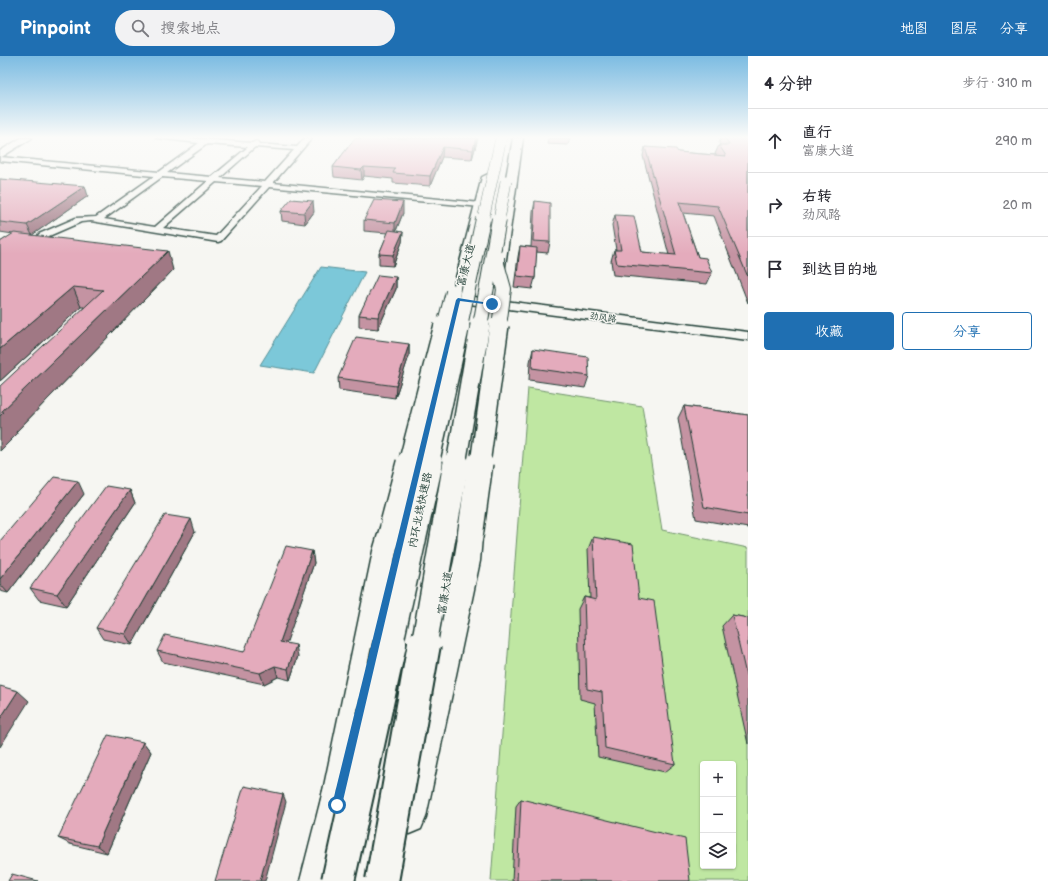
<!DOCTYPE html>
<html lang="zh">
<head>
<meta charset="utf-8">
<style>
	:root { --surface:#fff; --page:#f2f2f3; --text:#2b2b33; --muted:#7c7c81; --line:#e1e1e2; --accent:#1f6fb2 }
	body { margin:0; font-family:"Balsamiq Sans","LXGW WenKai TC",sans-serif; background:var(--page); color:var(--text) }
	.controls { position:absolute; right:12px; bottom:12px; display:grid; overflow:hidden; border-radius:4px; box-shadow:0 1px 3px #0004 }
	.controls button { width:36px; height:36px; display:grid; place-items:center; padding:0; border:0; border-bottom:1px solid var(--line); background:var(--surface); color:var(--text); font:20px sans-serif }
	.stop { position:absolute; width:12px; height:12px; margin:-9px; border:3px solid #1f6fb2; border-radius:50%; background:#fff }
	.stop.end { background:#1f6fb2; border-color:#fff; box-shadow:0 1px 4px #0008 }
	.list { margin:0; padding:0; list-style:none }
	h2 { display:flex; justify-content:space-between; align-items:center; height:52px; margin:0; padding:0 16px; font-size:17px }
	h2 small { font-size:13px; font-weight:400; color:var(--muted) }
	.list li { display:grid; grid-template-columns:26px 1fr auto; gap:12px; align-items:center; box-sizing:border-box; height:64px; padding:0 16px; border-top:1px solid var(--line) }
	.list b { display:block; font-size:15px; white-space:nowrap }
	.list p { margin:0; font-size:13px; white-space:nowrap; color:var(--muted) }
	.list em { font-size:13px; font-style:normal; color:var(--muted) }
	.actions { display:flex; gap:8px; padding:12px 16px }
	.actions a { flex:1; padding:9px 0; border:1px solid var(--accent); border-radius:4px; text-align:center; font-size:14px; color:var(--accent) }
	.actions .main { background:var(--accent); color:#fff }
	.icon { flex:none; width:22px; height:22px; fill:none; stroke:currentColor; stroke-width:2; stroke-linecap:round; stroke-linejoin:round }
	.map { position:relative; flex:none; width:748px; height:825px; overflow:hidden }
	header { display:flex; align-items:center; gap:24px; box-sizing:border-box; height:56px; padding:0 20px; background:var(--accent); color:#fff }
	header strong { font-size:19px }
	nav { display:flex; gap:22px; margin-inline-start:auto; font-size:14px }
	.search { width:280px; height:36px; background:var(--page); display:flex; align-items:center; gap:10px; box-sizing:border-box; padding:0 14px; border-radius:22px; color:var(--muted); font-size:15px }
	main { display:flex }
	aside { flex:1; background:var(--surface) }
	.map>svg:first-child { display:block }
	.green { fill:#bfe7a2; stroke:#6f926b; fill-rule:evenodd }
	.water { fill:#7bc8d9; stroke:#569097 }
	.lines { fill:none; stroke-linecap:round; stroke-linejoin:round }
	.minor-casing { stroke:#1f3d34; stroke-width:3 }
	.tertiary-casing { stroke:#1f3d34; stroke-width:3 }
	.secondary-casing { stroke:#1f3d34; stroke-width:3 }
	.primary-casing { stroke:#1f3d34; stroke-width:3 }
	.trunk-casing { stroke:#1f3d34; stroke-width:3 }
	.minor { fill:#f6f6f2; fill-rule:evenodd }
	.tertiary { fill:#f6f6f2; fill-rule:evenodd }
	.secondary { fill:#f6f6f2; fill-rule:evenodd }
	.primary { fill:#f6f6f2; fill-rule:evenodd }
	.trunk { fill:#f6f6f2; fill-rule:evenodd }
	.trunk-bridge-far4-casing { stroke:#1f3d34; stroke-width:12; stroke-linecap:butt }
	.trunk-bridge-far3-casing { stroke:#1f3d34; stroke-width:16; stroke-linecap:butt }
	.trunk-bridge-far2-casing { stroke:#1f3d34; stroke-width:22; stroke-linecap:butt }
	.trunk-bridge-far1-casing { stroke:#1f3d34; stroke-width:28; stroke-linecap:butt }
	.trunk-bridge-casing { stroke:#1f3d34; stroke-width:36; stroke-linecap:butt }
	.trunk-bridge-far4 { stroke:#f6f6f2; stroke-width:11 }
	.trunk-bridge-far3 { stroke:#f6f6f2; stroke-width:14 }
	.trunk-bridge-far2 { stroke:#f6f6f2; stroke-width:19 }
	.trunk-bridge-far1 { stroke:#f6f6f2; stroke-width:25 }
	.trunk-bridge { stroke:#f6f6f2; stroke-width:32 }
	.wall { fill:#c493a2; stroke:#1f3d34 }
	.shaded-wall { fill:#a07884; stroke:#1f3d34 }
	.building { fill:#e4abbc; stroke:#1f3d34 }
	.route { fill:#1f6fb2 }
	.labels { text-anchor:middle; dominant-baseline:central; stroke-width:3; stroke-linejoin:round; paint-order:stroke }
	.far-street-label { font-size:9px; fill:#1f3d34; stroke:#f6f6f2 }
	.street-label { font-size:11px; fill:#1f3d34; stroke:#f6f6f2 }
</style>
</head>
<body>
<header>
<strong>Pinpoint</strong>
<div class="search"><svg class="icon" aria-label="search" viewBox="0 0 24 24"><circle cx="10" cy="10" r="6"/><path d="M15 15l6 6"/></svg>搜索地点</div>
<nav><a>地图</a><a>图层</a><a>分享</a></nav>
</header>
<main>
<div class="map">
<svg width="748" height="825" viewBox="0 0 748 825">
	<rect width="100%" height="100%" fill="#f6f6f2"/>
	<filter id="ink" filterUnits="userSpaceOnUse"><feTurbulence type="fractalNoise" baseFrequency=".025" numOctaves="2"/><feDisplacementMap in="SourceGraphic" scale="8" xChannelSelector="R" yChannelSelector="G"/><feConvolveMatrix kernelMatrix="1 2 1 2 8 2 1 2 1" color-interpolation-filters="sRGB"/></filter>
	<g filter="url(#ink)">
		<path class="green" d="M528 332 642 350 662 474 748 492V825H491ZM703 708H733V810H703Z"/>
		<polygon class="water" points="321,211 365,216 314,317 260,309"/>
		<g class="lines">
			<g class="minor-casing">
				<path id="minor" d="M156 82H190L252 87 256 85 258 86 259 88 297 91 305 82H312L273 127 481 147 485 149 481 151 269 131 221 185 218 186 91 165 81 166 42 183 39 182 38 180 39 178 76 162 96 161 154 120 0 105V101L159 116 199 87ZM207 88 248 91 212 121 167 117ZM255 91 294 94 265 126 220 122ZM162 121 208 125 155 171 104 163ZM216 126 262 130 216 180 163 172Z"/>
			</g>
			<g class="tertiary-casing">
				<polygon id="tertiary" points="458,239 748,276 748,284 454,246 452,243 454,240"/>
			</g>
			<g class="secondary-casing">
				<polygon id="secondary" points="21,82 32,82 0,102 0,95"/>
			</g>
			<g class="primary-casing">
				<g id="primary">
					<polygon points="513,82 523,82 474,431 471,437 463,439 455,437 452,431"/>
					<polygon points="488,118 494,121 456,291 453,295 447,296 441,295 438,291 482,121"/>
					<polygon points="434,336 441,338 444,342 425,428 422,434 414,436 406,434 403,428 424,342 427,338"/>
					<polygon points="340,718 352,723 357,735 338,825 300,825 323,735 328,723"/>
				</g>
			</g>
			<g class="trunk-casing">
				<g id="trunk">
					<polygon points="393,459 402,461 405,468 399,495 354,749 349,761 337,766 325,761 320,749 373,495 381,468 384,461"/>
					<polygon points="470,471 479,474 482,481 480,505 426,761 421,773 409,778 397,773 392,761 454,505 458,481 461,474"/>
				</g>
			</g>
			<use href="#minor" class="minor"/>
			<use href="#tertiary" class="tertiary"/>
			<use href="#secondary" class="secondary"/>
			<use href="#primary" class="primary"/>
			<use href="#trunk" class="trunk"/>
			<g class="trunk-bridge-far4-casing">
				<g id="trunk-bridge-far4">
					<polyline points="483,164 501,82"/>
					<polyline points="499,164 506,125"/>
				</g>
			</g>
			<g class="trunk-bridge-far3-casing">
				<g id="trunk-bridge-far3">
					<polyline points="497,201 497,208 504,233 499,270"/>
					<polyline points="444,270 453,236"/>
					<polyline points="460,270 483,163"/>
					<polyline points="480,270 499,163"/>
				</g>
			</g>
			<g class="trunk-bridge-far2-casing">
				<g id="trunk-bridge-far2">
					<polyline points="408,408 444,269"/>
					<polyline points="429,408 460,269"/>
					<polyline points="456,408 480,269"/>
					<polyline points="480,408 499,269"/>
				</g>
			</g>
			<g class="trunk-bridge-far1-casing">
				<g id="trunk-bridge-far1">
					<polyline points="393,468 409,407"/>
					<polyline points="470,481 480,407"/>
					<polyline points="390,589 430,407"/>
					<polyline points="424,589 456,407"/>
				</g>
			</g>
			<g class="trunk-bridge-casing">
				<g id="trunk-bridge">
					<polyline points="338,825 390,588"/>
					<polyline points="382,825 424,588"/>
				</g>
			</g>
			<use href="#trunk-bridge-far4" class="trunk-bridge-far4"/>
			<use href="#trunk-bridge-far3" class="trunk-bridge-far3"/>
			<use href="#trunk-bridge-far2" class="trunk-bridge-far2"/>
			<use href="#trunk-bridge-far1" class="trunk-bridge-far1"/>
			<use href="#trunk-bridge" class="trunk-bridge"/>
		</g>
		<g class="wall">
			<polygon points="355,82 478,82 472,103 442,101 430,130 393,127 393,123 364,120 362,124 334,121 333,111"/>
			<polygon points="548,82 570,82 568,89 547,88"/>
			<polygon points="721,82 748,82 748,247 714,160 683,157 698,201 712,217 707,228 613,219 611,205 614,194 616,194 612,169 615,159 642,196 669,199 643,100 645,91 678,96 716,99 715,98 719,89 720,89 719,87"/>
			<polygon points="0,123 88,140 32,179 173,214 16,376 17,378 0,395 84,251 81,251 0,325 0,186 13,178 0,176"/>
			<polygon points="535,145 550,186 548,197 536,196 535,222 532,233 514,231 518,201 520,190 531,191 533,156"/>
			<polygon points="281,155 314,156 305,168 282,165"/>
			<polygon points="403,157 396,175 403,176 402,186 393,210 379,209 379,198 388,177 364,175 364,164"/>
			<polygon points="396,221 396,233 378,273 359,271 359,259"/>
			<polygon points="409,288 409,300 395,342 339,334 338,322"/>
			<polygon points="533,293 589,320 585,332 529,324 530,306"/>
			<polygon points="684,350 748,359 748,472 696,463 678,362"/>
			<polygon points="130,434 135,447 66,550 39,544 30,532"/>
			<polygon points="84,438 8,537 0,535 0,485"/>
			<polygon points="195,476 132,589 103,583 96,572"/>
			<polygon points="593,481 639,542 675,708 665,716 598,701 595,647 580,643 578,553 584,541 590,542 588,493"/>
			<polygon points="312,495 314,507 286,587 298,600 290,624 278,621 264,628 163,606 157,595 244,596"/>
			<polygon points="732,559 748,562 748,688 722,570"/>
			<polygon points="143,686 151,696 107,797 70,788 58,782"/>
			<polygon points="521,743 690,825 512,825 516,750"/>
		</g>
		<g class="shaded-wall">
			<polygon points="476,82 478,82 472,103 473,94"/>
			<polygon points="443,91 442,101 430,130 430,120"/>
			<polygon points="364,111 364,120 362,124 361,114"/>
			<polygon points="85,130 88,140 32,179 27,169"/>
			<polygon points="313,145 314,156 305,168 304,157"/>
			<polygon points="403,146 403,157 395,177 395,167"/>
			<polygon points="403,176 402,186 393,210 393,199"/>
			<polygon points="168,195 173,214 16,376 17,378 0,395 0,360 1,356"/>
			<polygon points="396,221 396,233 378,273 378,261"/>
			<polygon points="73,231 81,251 0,325 0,293"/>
			<polygon points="409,288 409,300 395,342 396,330"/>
			<polygon points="78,425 84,438 8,537 0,528 0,523"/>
			<polygon points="130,434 135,447 66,550 57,538"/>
			<polygon points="191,463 195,476 132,589 125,578"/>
			<polygon points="312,495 314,507 283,597 280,586"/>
			<polygon points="296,589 298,600 290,624 288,613"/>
			<polygon points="275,610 278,621 264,628 260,617"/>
			<polygon points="18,635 29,645 0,691 0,663"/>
			<polygon points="143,686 151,696 107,797 97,790"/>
			<polygon points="283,738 286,746 265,825 260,825"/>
		</g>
		<g class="building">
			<polygon points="355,82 476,82 473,94 443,91 430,120 393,117 395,113 364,111 361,114 333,111"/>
			<polygon points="725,82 748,82 748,221 718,150 679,146 698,201 706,202 712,217 617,208 614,194 621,194 615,159 634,160 642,196 676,199 645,91 676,93 678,96 726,100 719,89 729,89"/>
			<polygon points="0,123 85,130 27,169 0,166"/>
			<polygon points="291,143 313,145 304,157 281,155"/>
			<polygon points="374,144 403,146 395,167 364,164"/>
			<polygon points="535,145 550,147 550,186 533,185"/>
			<polygon points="389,174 403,176 393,199 379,198"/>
			<polygon points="14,177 168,195 1,356 4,356 0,360 0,330 103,234 73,231 0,293 0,186"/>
			<polygon points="520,190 537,192 535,222 517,220"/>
			<polygon points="378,219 396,221 378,261 359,259"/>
			<polygon points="356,281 409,288 396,330 338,322"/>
			<polygon points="533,293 588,301 589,320 532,312"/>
			<polygon points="684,350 748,359 748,459 704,451"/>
			<polygon points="54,421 78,425 0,523 0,485"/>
			<polygon points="106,430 130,434 57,538 30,532"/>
			<polygon points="165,459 191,463 125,578 96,572"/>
			<polygon points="593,481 633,488 639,542 654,545 675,708 605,692 602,636 587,633 584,541 596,544"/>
			<polygon points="286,490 312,495 280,586 296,589 288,613 275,610 260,617 157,595 165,579 244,596"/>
			<polygon points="732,559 748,562 748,627"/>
			<polygon points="0,630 18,635 0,663"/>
			<polygon points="108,679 143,686 97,790 58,782"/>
			<polygon points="244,730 283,738 260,825 215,825"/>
			<polygon points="521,743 685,783 690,825 517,825"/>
			<polygon points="12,818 38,825 8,825"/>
		</g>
	</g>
	<linearGradient id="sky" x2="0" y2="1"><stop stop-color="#7cbce2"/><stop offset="0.41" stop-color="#fbfbf9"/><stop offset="1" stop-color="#fbfbf9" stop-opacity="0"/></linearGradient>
	<rect width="748" height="198" fill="url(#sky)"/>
	<polygon class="route" points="456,244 458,242 495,248 492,249 460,245 342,749 340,752 337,754 333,752 332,749"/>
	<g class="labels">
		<g class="far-street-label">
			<text transform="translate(603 262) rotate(7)">劲风路</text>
		</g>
		<g class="street-label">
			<text transform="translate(466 209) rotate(-76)">富康大道</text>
			<text transform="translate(420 454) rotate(-78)">内环北线快速路</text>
			<text transform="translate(445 537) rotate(-81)">富康大道</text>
		</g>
	</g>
</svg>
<div class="controls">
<button>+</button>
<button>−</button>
<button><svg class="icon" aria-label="layers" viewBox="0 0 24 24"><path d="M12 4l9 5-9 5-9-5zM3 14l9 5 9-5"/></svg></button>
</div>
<div class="stop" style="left:337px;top:749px"></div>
<div class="stop end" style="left:492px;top:248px"></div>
</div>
<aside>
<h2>4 分钟<small>步行 · 310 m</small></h2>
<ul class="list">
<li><svg class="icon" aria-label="ahead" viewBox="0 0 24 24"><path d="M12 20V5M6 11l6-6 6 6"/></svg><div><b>直行</b><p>富康大道</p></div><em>290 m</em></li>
<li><svg class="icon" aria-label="right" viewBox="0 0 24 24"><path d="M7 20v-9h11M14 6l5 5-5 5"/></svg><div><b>右转</b><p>劲风路</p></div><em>20 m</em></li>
<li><svg class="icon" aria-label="arrive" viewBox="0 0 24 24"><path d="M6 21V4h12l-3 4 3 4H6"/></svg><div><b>到达目的地</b></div></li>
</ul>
<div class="actions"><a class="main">收藏</a><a>分享</a></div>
</aside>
</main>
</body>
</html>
